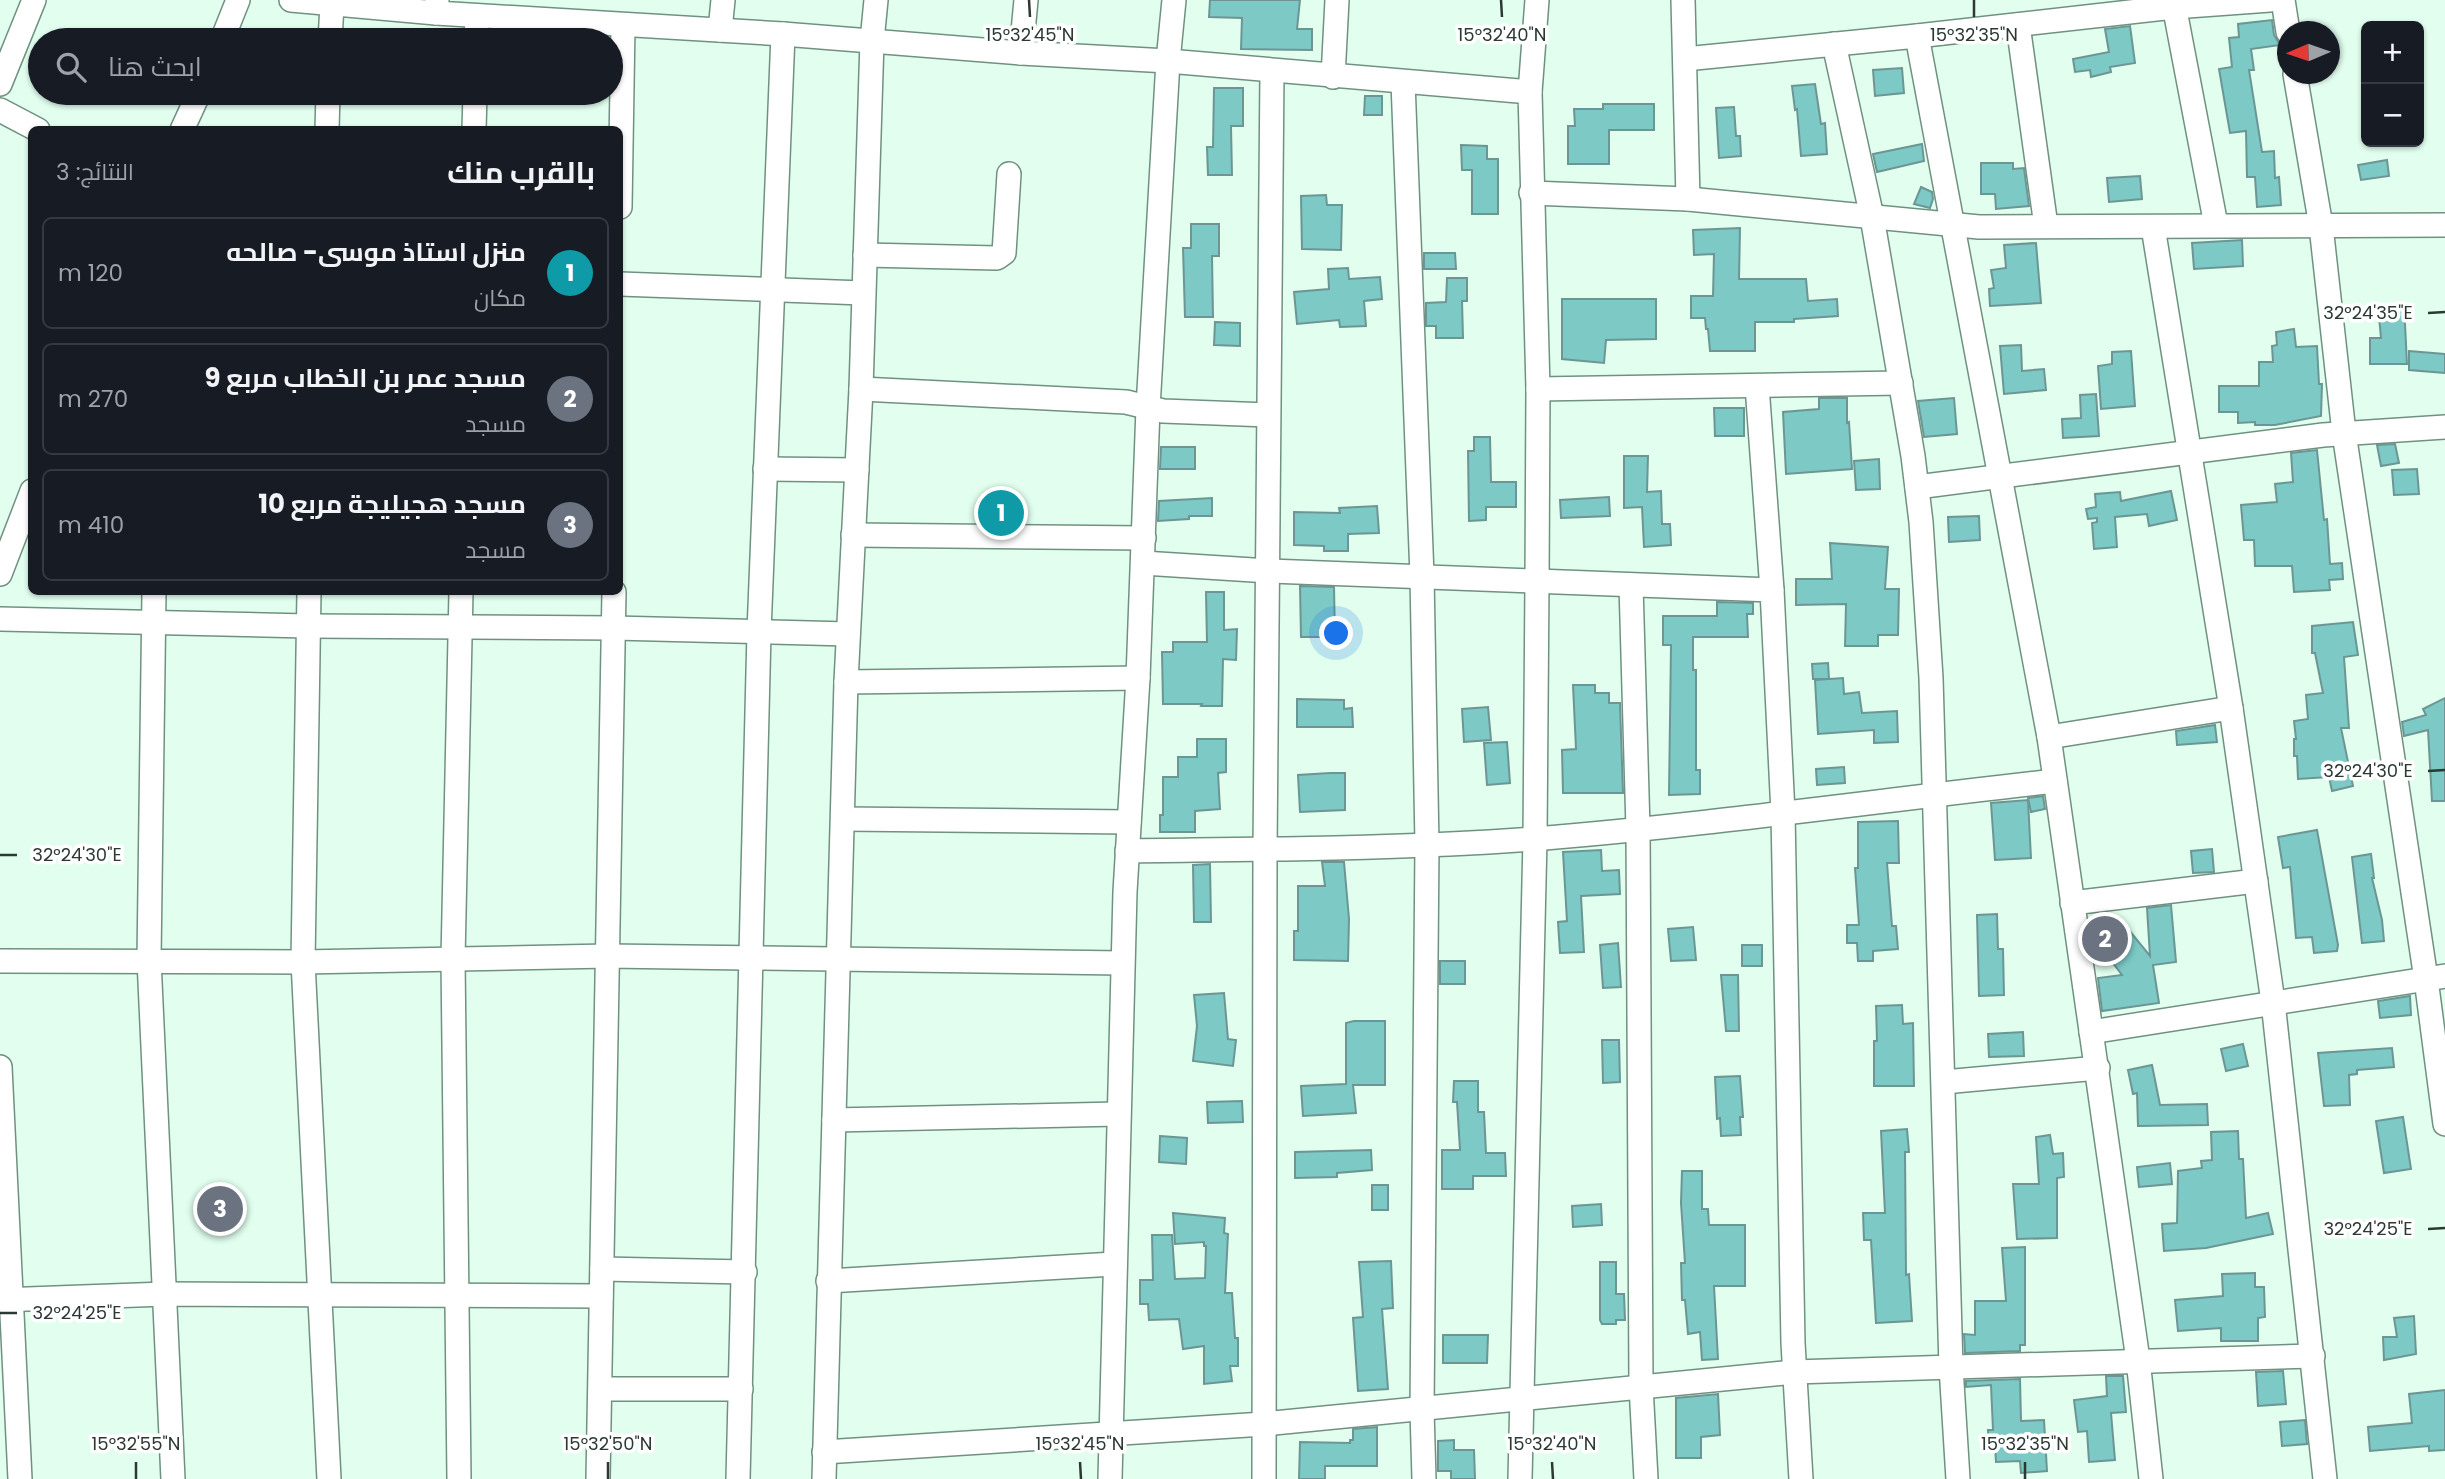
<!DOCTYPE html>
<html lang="ar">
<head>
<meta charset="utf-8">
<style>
	:root { --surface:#171b24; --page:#20242c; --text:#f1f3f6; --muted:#9ea1a6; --line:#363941; --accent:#0f766e }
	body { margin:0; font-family:Poppins,Cairo,sans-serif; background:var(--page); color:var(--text); direction:rtl }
	.controls { position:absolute; right:21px; top:21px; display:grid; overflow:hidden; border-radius:10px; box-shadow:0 2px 5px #0004 }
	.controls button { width:63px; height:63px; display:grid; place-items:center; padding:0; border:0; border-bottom:2px solid var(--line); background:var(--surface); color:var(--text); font:35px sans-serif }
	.compass { position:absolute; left:2277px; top:21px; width:63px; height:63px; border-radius:50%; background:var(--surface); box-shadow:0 2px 5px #0004; rotate:268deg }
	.you { position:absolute; left:1337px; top:634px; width:24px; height:24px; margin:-18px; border:5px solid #fff; border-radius:50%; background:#1a73e8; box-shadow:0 0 0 10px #1a73e833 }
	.badge { display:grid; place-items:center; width:46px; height:46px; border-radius:50%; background:var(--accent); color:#fff; font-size:23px; font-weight:700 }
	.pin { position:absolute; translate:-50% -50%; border:4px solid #fff; box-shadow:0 2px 7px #0006 }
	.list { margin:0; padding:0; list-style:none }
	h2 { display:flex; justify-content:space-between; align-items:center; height:91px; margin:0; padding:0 28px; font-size:30px }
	h2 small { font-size:23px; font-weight:400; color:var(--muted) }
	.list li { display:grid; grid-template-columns:46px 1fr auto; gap:21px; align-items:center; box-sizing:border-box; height:112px; margin:0 14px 14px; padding:0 14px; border:2px solid var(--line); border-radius:10px }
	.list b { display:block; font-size:26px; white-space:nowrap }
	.list p { margin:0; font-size:23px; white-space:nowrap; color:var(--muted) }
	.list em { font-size:23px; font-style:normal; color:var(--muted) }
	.icon { flex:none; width:38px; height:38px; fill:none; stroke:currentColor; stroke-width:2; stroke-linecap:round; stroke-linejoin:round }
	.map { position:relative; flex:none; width:2445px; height:1479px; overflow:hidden; direction:ltr }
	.search { position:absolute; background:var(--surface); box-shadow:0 2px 5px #0004; left:28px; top:28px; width:595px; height:77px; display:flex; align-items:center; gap:18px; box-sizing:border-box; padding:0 24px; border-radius:38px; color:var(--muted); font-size:26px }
	.panel { position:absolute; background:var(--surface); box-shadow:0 2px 5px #0004; left:28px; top:126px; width:595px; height:469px; border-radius:10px; direction:rtl }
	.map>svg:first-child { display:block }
	.building { fill:#7cc9c6; stroke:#6c9694; stroke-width:2 }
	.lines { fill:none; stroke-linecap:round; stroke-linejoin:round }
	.minor-casing { stroke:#709180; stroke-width:26 }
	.minor { stroke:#fff; stroke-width:23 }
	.ticks { fill:none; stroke:#2b3932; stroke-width:2.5 }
	.ticks-label { font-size:18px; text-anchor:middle; fill:#2b3932; stroke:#fff; stroke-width:7; stroke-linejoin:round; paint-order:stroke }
</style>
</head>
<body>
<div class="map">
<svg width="2445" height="1479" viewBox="0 0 2445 1479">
	<rect width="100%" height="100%" fill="#e1feef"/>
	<g class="building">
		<polygon points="1210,0 1300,0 1297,29 1312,29 1312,50 1241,49 1242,18 1209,17"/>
		<polygon points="2272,20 2274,35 2280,45 2251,49 2254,70 2249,70 2262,152 2274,151 2275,178 2279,177 2281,205 2257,207 2255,177 2247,177 2246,131 2230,133 2219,69 2232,67 2229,38 2239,37 2238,24"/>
		<polygon points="2130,26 2135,63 2110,67 2111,72 2091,77 2090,70 2075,72 2073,59 2109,52 2105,29"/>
		<polygon points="1902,68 1904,93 1875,96 1873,70"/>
		<polygon points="1815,84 1821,124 1825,123 1827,154 1801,156 1797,109 1795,110 1792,86"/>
		<polygon points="1214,88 1243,88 1243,126 1231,126 1232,175 1208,175 1207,147 1213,147"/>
		<polygon points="1365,96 1382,96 1382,115 1364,115"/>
		<polygon points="1603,104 1654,104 1654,130 1609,130 1609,164 1568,164 1568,126 1575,126 1574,109 1603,109"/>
		<polygon points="1734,107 1736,136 1740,136 1741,156 1719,158 1716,108"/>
		<polygon points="1922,144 1924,161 1877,172 1873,154"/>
		<polygon points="1461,145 1487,146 1487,159 1498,159 1498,214 1472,214 1472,170 1462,170"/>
		<polygon points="2387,160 2389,176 2361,180 2358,165"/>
		<polygon points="1981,163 2013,163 2013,169 2024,168 2029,206 1996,209 1995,194 1981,194"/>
		<polygon points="2140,176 2142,199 2109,202 2107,178"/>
		<polygon points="1921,187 1932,192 1933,199 1930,208 1914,204"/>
		<polygon points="1326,195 1327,205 1342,205 1341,250 1302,249 1301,196"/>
		<polygon points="1191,224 1219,224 1219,256 1212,256 1213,317 1185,317 1183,248 1191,248"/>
		<polygon points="1740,228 1739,279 1806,279 1808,301 1837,299 1838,316 1794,319 1794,322 1755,322 1755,351 1710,351 1708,329 1706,329 1705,318 1691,318 1691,296 1713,296 1714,254 1694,255 1693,230"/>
		<polygon points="2242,240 2243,266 2194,269 2192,243"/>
		<polygon points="2036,243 2041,303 1990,306 1989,289 1994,288 1991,270 2006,268 2004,245"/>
		<polygon points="1424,253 1455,253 1456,269 1424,269"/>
		<polygon points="1348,268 1349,279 1380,277 1382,299 1364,301 1366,326 1340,327 1339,320 1297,324 1294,292 1329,289 1328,269"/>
		<polygon points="1447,278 1467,278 1467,301 1462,301 1463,338 1436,338 1436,326 1426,326 1426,303 1446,302"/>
		<polygon points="1562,299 1656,299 1656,339 1606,340 1604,363 1562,359"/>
		<polygon points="2404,304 2407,364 2370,364 2370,338 2381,338 2378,306"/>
		<polygon points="1215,322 1240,323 1240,346 1214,345"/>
		<polygon points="2294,329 2296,347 2317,346 2319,384 2322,384 2321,416 2275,425 2255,425 2255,422 2238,423 2238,412 2219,412 2219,386 2259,386 2259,362 2273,362 2272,346 2277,345 2276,332"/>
		<polygon points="2021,345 2022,371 2044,369 2046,390 2004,394 2000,346"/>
		<polygon points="2131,351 2135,406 2101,409 2098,366 2112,364 2112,352"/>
		<polygon points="2409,351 2445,354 2445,373 2409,370"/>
		<polygon points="2096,394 2099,436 2063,438 2062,419 2081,418 2080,395"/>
		<polygon points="1819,398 1847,398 1847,423 1849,422 1852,469 1786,474 1783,412 1819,409"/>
		<polygon points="1954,398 1957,434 1924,437 1918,401"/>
		<polygon points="1714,408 1744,408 1744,436 1715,436"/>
		<polygon points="1474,437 1490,437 1491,482 1516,482 1516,507 1486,507 1486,520 1469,521 1468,451 1474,451"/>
		<polygon points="2395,444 2399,463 2381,466 2377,445"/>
		<polygon points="1161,447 1195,447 1195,469 1160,469"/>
		<polygon points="2317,450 2324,520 2327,519 2330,564 2342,563 2343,579 2329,580 2330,590 2294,592 2292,566 2255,566 2254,540 2244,540 2241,505 2277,502 2275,484 2293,482 2291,453"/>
		<polygon points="1624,456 1648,456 1647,492 1661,491 1662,524 1670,524 1671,545 1644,547 1642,507 1624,508"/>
		<polygon points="1879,459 1880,489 1856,490 1854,461"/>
		<polygon points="2417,469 2419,494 2394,495 2392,470"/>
		<polygon points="2171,491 2177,520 2149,526 2147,514 2115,517 2117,547 2094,549 2092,523 2097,522 2097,518 2088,519 2086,509 2096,507 2095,494 2120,492 2121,501"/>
		<polygon points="1609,497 1610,516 1561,518 1560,500"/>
		<polygon points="1212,498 1212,516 1189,516 1189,519 1158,521 1159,501"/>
		<polygon points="1377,506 1379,533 1348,534 1348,551 1324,551 1324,546 1294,545 1294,512 1340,513 1339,508"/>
		<polygon points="1979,516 1980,540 1949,542 1948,517"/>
		<polygon points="1830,543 1888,547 1885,589 1899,589 1898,635 1878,635 1878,646 1845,646 1846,604 1796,605 1796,579 1832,579"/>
		<polygon points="1300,586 1334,587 1335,637 1301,637"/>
		<polygon points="1206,592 1224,592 1224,630 1237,629 1236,660 1223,659 1222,706 1201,706 1202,704 1163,704 1162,652 1173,652 1173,642 1207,642"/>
		<polygon points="1717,602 1753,603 1753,614 1747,614 1748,637 1693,637 1693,670 1696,670 1696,770 1700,770 1700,794 1669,795 1671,645 1663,645 1663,616 1717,616"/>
		<polygon points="2353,622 2358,655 2344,657 2349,728 2341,728 2353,786 2332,791 2329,777 2298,779 2297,756 2294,756 2294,739 2296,739 2294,721 2308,719 2306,695 2323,693 2315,653 2312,653 2312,626"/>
		<polygon points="1828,663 1829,679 1813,679 1812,664"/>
		<polygon points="1843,678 1844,694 1859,692 1862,713 1897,711 1898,742 1874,743 1874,730 1818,734 1815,680"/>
		<polygon points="1573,685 1595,685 1595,693 1609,693 1609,703 1620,703 1623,793 1563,793 1562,750 1576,749"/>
		<polygon points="2445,698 2445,801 2432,801 2428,730 2404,736 2402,722 2426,715 2423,709"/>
		<polygon points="1297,699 1344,700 1344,709 1352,708 1353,727 1297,727"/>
		<polygon points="1488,707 1491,740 1464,742 1462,709"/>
		<polygon points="2215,725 2217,742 2177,745 2176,731"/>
		<polygon points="1197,739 1226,739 1226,772 1218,773 1220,809 1195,811 1195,832 1160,832 1160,815 1163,815 1163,777 1178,777 1178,757 1197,757"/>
		<polygon points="1507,742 1510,783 1487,785 1484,743"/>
		<polygon points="1844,767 1845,783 1817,785 1816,769"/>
		<polygon points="1330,773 1345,773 1345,810 1300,812 1298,775"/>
		<polygon points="2043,796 2045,809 2031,812 2028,798"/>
		<polygon points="2028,800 2031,858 1995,860 1991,803"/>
		<polygon points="1898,821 1899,863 1887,863 1892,926 1896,926 1898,949 1873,951 1873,961 1858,961 1857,943 1847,943 1847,925 1859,925 1855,868 1858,868 1858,822"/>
		<polygon points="2317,830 2338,945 2337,951 2314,953 2312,937 2296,938 2290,867 2283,868 2278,837"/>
		<polygon points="2212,849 2214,872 2193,873 2191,851"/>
		<polygon points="1601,850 1602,871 1619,870 1620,894 1581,896 1584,952 1560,953 1558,922 1567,921 1563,852"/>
		<polygon points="2371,854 2374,878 2372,878 2382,920 2384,941 2362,943 2352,857"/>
		<polygon points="1322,862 1344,862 1349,919 1348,961 1294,960 1294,931 1298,931 1298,886 1325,886"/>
		<polygon points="1210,864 1211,922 1194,922 1193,865"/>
		<polygon points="2171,905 2176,962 2153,965 2159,1003 2102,1011 2098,978 2122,975 2102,949 2114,939 2111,935 2124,924 2150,956 2147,908"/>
		<polygon points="1997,914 1998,949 2003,949 2004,995 1979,996 1977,915"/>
		<polygon points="1693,927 1696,960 1671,961 1668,929"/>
		<polygon points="1618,943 1621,987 1603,988 1600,945"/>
		<rect x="1742" y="945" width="20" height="21"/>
		<rect x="1440" y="961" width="25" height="23"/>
		<polygon points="1721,975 1738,975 1739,1031 1726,1031"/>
		<polygon points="1224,993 1228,1039 1236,1040 1233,1066 1193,1061 1197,1026 1194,995"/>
		<polygon points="2410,996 2411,1015 2380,1018 2378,1001"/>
		<polygon points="1902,1005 1903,1024 1913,1023 1914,1086 1874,1086 1874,1041 1877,1041 1876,1006"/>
		<polygon points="1354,1021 1385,1021 1385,1085 1353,1085 1356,1113 1303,1116 1301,1086 1346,1084 1346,1023"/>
		<polygon points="2023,1032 2024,1056 1989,1057 1988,1034"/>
		<polygon points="1602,1040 1619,1040 1620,1082 1603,1083"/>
		<polygon points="2243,1044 2248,1066 2226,1071 2221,1049"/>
		<polygon points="2392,1048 2394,1067 2357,1070 2357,1074 2349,1075 2350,1105 2324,1106 2318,1053"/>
		<polygon points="2152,1065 2160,1105 2207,1104 2208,1125 2138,1126 2137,1093 2133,1094 2128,1070"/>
		<polygon points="1740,1076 1743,1117 1740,1117 1741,1135 1721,1136 1720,1118 1717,1119 1715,1077"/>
		<polygon points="1454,1081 1478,1081 1478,1112 1484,1112 1486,1153 1505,1153 1506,1176 1473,1176 1473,1189 1442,1189 1442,1150 1460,1150 1457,1102 1453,1102"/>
		<polygon points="1242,1101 1243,1122 1208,1123 1207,1102"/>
		<polygon points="2403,1117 2411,1169 2384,1173 2376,1121"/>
		<polygon points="1907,1129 1909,1152 1905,1152 1906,1275 1909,1274 1912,1321 1876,1323 1871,1240 1864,1240 1863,1213 1885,1213 1881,1131"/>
		<polygon points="2238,1131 2239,1159 2243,1159 2246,1218 2268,1213 2273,1234 2206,1248 2164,1251 2162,1224 2177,1223 2178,1171 2202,1168 2201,1161 2212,1160 2211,1132"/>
		<polygon points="2050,1135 2053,1154 2063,1153 2064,1177 2057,1178 2057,1238 2017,1239 2013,1184 2039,1184 2036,1137"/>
		<polygon points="1160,1136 1187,1138 1186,1164 1159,1162"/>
		<polygon points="1371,1150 1372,1170 1337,1173 1337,1177 1295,1178 1295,1152"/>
		<polygon points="2170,1163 2172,1184 2139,1187 2137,1167"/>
		<polygon points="1682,1171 1702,1171 1702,1209 1708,1209 1709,1225 1745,1225 1745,1286 1714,1286 1718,1359 1702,1360 1700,1332 1688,1334 1685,1300 1682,1300 1681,1263 1685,1263 1681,1203"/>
		<rect x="1372" y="1185" width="16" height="25"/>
		<polygon points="1601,1204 1602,1225 1573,1227 1572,1206"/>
		<polygon points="1173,1213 1225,1218 1224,1233 1228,1234 1225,1293 1232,1293 1235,1338 1238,1338 1238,1366 1230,1366 1232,1381 1204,1384 1204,1346 1183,1349 1179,1319 1149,1320 1148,1304 1140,1304 1140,1280 1153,1280 1152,1235 1172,1235 1175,1279 1205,1278 1206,1246 1204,1246 1204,1242 1175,1244"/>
		<polygon points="2025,1247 2025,1345 2020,1345 2020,1351 1965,1353 1964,1334 1975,1335 1975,1301 2006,1301 2002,1248"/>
		<polygon points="1391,1261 1393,1308 1382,1309 1388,1389 1358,1391 1353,1318 1363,1317 1359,1262"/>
		<polygon points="1600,1262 1616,1262 1616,1294 1624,1294 1625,1320 1616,1320 1616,1324 1602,1324 1600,1320"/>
		<polygon points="2255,1273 2255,1287 2264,1287 2265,1317 2258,1318 2258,1341 2221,1341 2221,1328 2178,1331 2175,1300 2223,1296 2222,1274"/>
		<polygon points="2414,1316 2416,1354 2384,1360 2383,1337 2397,1337 2394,1318"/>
		<polygon points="1443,1335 1488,1335 1487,1363 1443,1363"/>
		<polygon points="2283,1371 2286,1404 2258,1406 2256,1372"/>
		<polygon points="2106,1376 2123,1376 2126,1412 2111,1413 2115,1460 2089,1462 2087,1431 2078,1432 2074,1400 2107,1396"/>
		<polygon points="2020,1379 2021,1421 2044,1420 2047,1471 2021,1473 2020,1461 1996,1462 1995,1446 1989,1446 1988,1430 1993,1430 1991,1385 1966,1387 1966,1381"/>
		<polygon points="2445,1390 2445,1450 2429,1451 2429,1446 2370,1451 2368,1427 2412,1423 2409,1394"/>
		<polygon points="1718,1394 1720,1435 1701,1437 1701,1458 1676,1458 1676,1398"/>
		<polygon points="2305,1420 2307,1444 2282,1446 2280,1422"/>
		<polygon points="1377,1427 1377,1466 1325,1466 1325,1479 1299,1479 1300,1442 1350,1443 1350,1440 1353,1440 1353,1429"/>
		<polygon points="1454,1440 1454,1450 1474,1450 1475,1479 1451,1479 1451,1471 1438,1471 1438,1441"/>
	</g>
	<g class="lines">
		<g class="minor-casing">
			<g id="minor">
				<polyline points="291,0 436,13"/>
				<polyline points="437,0 436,13 783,34 1021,53 1168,61 1530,92 1538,389 1537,581 1535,839 1520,1479"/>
				<polyline points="1683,0 1688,199"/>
				<polyline points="2173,0 2216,225"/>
				<polyline points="2283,0 2288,32"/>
				<polyline points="2018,25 2046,226"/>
				<polyline points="720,30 723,0"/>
				<polyline points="1917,36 2049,737 2138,1360 2151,1479"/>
				<polyline points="222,40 238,0"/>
				<polyline points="330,40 332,5"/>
				<polyline points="476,40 477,16"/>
				<polyline points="1834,44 1872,217 1913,456 1921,522 1931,678 1951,1367 1958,1479"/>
				<polyline points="1021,53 1026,0"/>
				<polyline points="1685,59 1917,36 2174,7 2270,0"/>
				<polyline points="2295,74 2321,226 2344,433 2426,979 2445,1124"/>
				<polyline points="1333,77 1337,0"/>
				<polyline points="1403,82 1422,576 1427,845 1422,1410 1424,1479"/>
				<polyline points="0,84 34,0"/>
				<polyline points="1530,92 1537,0"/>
				<polyline points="0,110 38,130"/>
				<polyline points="182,130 199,93"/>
				<polyline points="327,130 328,93"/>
				<polyline points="474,130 475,93"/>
				<polyline points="1531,193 1688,199 1979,227 2445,225"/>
				<polyline points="620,207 623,25"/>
				<polyline points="2153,227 2231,708 2273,1002 2325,1479"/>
				<polyline points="865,255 997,258 1004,253 1009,174"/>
				<polyline points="620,284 863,293"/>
				<polyline points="1757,386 1772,590"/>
				<polyline points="861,389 1126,402 1163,411 1268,415"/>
				<polyline points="1538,389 1901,383"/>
				<polyline points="765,469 857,470"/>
				<polyline points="1917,487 2323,435 2445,427"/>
				<polyline points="853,535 1144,538"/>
				<polyline points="1143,563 1269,571 1772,590 1783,813 1793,1343 1801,1479"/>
				<polyline points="0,574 32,491"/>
				<polyline points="1631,585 1638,829 1641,1386 1646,1479"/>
				<polyline points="154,592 149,960 173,1479"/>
				<polyline points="309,592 303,962 329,1479"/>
				<polyline points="0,619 307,626 614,628 848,634"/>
				<polyline points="846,682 1138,678"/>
				<polyline points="2049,737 2231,708"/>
				<polyline points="843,819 1129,822"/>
				<path d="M1127 851C1263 849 1399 849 1534 839 1708 825 1882 800 2055 781"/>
				<polyline points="2072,903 2256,881"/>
				<polyline points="0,961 303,962 608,956 1122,963"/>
				<polyline points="2091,1032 2445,976"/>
				<polyline points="0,1067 20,1479"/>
				<polyline points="1944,1082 2098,1068"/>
				<polyline points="834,1120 1118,1114"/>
				<polyline points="602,1269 745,1272"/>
				<polyline points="828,1281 1114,1264"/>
				<polyline points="0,1300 165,1294 601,1296"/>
				<polyline points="601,1389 741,1389"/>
				<polyline points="824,1452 1264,1424 1794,1372 2313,1356"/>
				<polyline points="459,1479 453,959 461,592"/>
				<polyline points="598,1479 614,592"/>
				<polyline points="738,1479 759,632 783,34"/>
				<polyline points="824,1479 846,682 861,389 872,41 876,0"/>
				<polyline points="1110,1479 1125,892 1138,678 1148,408 1168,61 1174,0"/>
				<polyline points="1264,1479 1265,849 1272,71"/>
			</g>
		</g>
		<use href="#minor" class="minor"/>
	</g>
	<path class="ticks" d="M1029 0 1030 17M1501 0 1502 17M1974 0V17M2428 313 2445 312M2428 771 2445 770M0 855H17M2428 1229 2445 1228M0 1313H17M136 1462V1479M608 1462V1479M1080 1462 1081 1479M1552 1462 1553 1479M2025 1462V1479"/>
	<g class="ticks-label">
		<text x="1030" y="41">15°32'45"N</text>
		<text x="1502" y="41">15°32'40"N</text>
		<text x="1974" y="41">15°32'35"N</text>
		<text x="2368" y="319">32°24'35"E</text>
		<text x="2368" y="777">32°24'30"E</text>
		<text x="77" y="861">32°24'30"E</text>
		<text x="2368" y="1235">32°24'25"E</text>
		<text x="77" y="1319">32°24'25"E</text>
		<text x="136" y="1450">15°32'55"N</text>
		<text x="608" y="1450">15°32'50"N</text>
		<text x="1080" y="1450">15°32'45"N</text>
		<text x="1552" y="1450">15°32'40"N</text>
		<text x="2025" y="1450">15°32'35"N</text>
	</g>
</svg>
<div class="controls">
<button>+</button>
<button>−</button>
</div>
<svg class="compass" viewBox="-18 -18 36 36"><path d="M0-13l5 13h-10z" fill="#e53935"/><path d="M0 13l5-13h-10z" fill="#9ea1a6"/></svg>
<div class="you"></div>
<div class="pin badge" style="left:1001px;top:513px;background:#0f9aa8">1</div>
<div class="pin badge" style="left:2105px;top:939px;background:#6b7280">2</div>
<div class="pin badge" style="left:220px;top:1209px;background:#6b7280">3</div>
<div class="search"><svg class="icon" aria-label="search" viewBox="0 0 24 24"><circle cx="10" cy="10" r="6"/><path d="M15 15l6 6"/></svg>ابحث هنا</div>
<section class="panel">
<h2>بالقرب منك<small>النتائج: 3</small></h2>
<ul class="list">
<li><span class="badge" style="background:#0f9aa8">1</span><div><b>منزل استاذ موسى- صالحه</b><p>مكان</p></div><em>120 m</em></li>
<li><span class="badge" style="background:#6b7280">2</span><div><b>مسجد عمر بن الخطاب مربع 9</b><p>مسجد</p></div><em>270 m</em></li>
<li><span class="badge" style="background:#6b7280">3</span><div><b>مسجد هجيليجة مربع 10</b><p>مسجد</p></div><em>410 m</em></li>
</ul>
</section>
</div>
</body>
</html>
